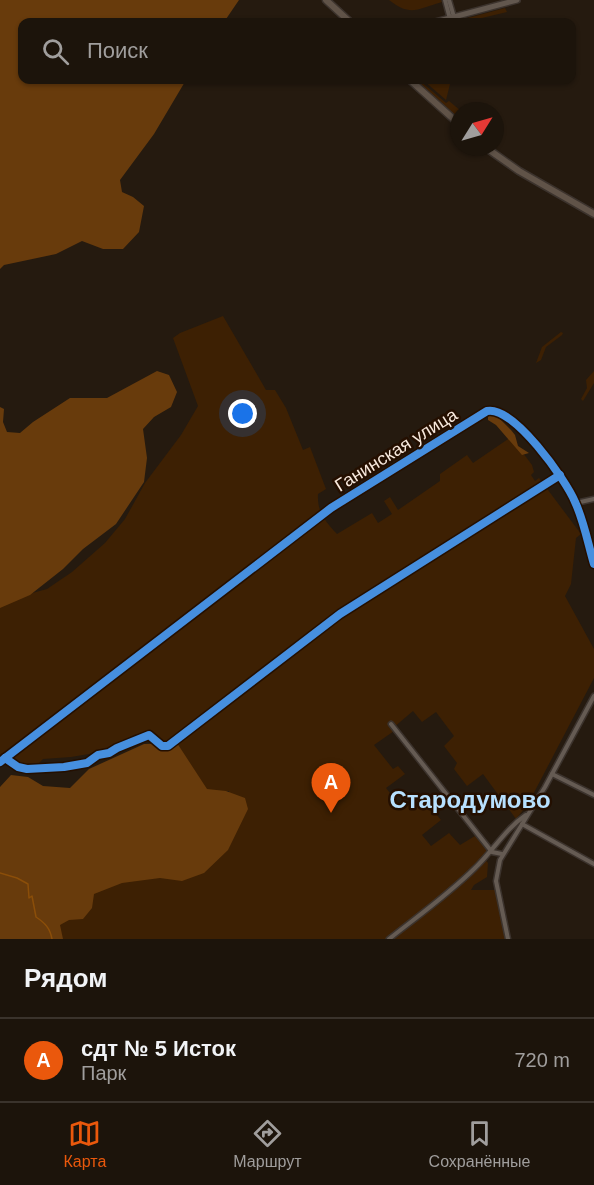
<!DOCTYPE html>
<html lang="ru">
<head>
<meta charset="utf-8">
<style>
	:root { --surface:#1c140b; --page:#292119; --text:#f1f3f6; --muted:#a09e9d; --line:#3a332c; --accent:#ea580c }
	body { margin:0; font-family:Arial,sans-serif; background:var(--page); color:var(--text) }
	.compass { position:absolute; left:450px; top:102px; width:54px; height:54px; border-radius:50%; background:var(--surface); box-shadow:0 2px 4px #0004; rotate:53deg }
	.you { position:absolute; left:243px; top:414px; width:21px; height:21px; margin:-15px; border:4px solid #fff; border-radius:50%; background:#1a73e8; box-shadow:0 0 0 9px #1a73e833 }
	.badge { display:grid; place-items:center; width:39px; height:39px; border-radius:50%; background:var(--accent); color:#fff; font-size:20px; font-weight:700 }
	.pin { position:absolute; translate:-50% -50px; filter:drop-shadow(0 2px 3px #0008) }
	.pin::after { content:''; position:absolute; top:32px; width:21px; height:18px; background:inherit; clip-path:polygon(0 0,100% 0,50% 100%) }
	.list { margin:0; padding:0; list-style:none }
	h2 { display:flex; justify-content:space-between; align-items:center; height:78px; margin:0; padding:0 24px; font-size:26px }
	h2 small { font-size:20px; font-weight:400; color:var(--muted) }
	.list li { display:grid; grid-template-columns:39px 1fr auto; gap:18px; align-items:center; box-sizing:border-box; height:84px; padding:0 24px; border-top:2px solid var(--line) }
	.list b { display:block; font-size:22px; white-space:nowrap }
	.list p { margin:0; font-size:20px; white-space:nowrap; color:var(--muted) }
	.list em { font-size:20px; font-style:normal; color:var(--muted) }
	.icon { flex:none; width:33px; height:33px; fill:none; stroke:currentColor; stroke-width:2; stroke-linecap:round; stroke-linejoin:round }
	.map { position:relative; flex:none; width:594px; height:939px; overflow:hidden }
	.search { position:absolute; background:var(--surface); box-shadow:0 2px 4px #0004; left:18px; right:18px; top:18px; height:66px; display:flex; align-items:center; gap:15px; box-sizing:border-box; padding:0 21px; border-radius:12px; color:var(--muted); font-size:22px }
	.sheet { height:162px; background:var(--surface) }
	nav { display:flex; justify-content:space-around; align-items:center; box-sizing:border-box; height:84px; border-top:2px solid var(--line); background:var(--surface); font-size:16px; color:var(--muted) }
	nav a { display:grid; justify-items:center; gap:3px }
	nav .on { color:var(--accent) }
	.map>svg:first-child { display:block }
	.green { fill:#3d2003 }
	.forest { fill:#683b0c }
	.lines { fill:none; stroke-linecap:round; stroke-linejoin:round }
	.stream { stroke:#8b4e09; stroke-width:1.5 }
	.street-casing { stroke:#3c332d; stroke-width:7 }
	.secondary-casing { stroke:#3c332d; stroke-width:8 }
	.primary-casing { stroke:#3c332d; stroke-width:9 }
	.street { stroke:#655b53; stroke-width:4 }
	.secondary { stroke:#62574e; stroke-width:5 }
	.primary { stroke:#605348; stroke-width:6 }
	.cycleway-casing { stroke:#240f00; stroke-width:11 }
	.cycleway { stroke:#468fdf; stroke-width:8 }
	.labels { text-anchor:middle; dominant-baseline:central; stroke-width:5; stroke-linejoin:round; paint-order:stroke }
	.street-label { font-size:18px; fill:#f8e9dd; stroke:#240f00 }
	.district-label { font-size:24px; font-weight:bold; fill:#b7e0fe; stroke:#240f00 }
</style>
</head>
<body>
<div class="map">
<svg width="594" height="939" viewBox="0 0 594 939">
	<rect width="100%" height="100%" fill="#251a0f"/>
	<g class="green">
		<path d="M389 0H441L442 2C417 9 411 17 389 0Z"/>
		<polygon points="505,8 507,12 465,22 464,19"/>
		<polygon points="416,80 419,80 446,103 449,101 461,111 459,111 459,118"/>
		<polygon points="423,80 451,80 446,100"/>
		<path d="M223 316 266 390H275L286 408 303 450 310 447 326 489 318 494C317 512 325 521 337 534L372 513 378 523 392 514 384 501 390 497 398 510 440 481V474L467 455 473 463 511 437 532 465 534 472 531 475 535 481 539 478 581 534 576 538 571 584 565 596 594 649V678L528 804 516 819 483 774 467 786 454 769 457 763 444 746 454 736 436 712 422 722 413 711 393 728 394 731 374 745 393 769 398 766 405 774 386 788 403 809 421 796 441 820 422 835 431 846 449 833 460 845 475 836 487 850 484 858 488 863 487 877 474 885 471 890H497L508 939H58L52 919 229 802V791H178L169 752 151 734H136L111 747 89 754 71 757 43 759 35 767H21L4 755 0 758V602L47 589 72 572 105 543 125 519 145 483 181 435 198 406 173 338 180 333Z"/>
		<polygon points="561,332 563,333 562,335 546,347 541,360 536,363 542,347"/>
		<polygon points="594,371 594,383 583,401 581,399 587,388 586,380"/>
	</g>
	<g class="forest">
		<polygon points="0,0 239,0 224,22 22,22 22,80 186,80 154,134 120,180 122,192 133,197 144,206 139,232 123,249 103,249 82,241 56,254 4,265 0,269"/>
		<polygon points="157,371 169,375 177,392 171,407 154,417 143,429 147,458 144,482 116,524 83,549 63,569 30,595 0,608 0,407 4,409 3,422 7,432 20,433 33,422 70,398 107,398"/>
		<polygon points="491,414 497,416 511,430 515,435 518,446 529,453 522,455 496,425 488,420 488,416"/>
		<polygon points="177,743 207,789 226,791 245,798 248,809 228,850 204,873 182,881 160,878 122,883 94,894 92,908 83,919 69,920 60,925 63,939 0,939 0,787 11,775 28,777 43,786 70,788 89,769 144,744"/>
	</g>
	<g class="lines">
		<path class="stream" d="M0 873 17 878 28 884 29 898 32 896 36 917C45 923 50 928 52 939"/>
		<g class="street-casing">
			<g id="street">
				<polyline points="445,0 450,19"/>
				<polyline points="449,0 454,17"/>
				<polyline points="576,503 594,499"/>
				<polyline points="391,724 492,852 502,854"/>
				<polyline points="5,758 18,767 27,769 64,767 87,763 98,755 109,753 117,748 149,735 162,746 168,746 340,614 560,475"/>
				<polyline points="552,774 594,795"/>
				<polyline points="522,824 594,864"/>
				<path d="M389 939C418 916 449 894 475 868 493 851 505 829 526 815"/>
				<polyline points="508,939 496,881 500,860 545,787 594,696"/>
			</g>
		</g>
		<g class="secondary-casing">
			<g id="secondary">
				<polyline points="435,22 517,0"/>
				<path d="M0 762 331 508 487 411C513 405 566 480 575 502 584 521 588 544 594 564"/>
			</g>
		</g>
		<g class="primary-casing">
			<g id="primary">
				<polyline points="326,0 350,22"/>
				<polyline points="410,80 459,124"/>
				<polyline points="485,147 519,171 594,214"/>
			</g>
		</g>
		<use href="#street" class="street"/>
		<use href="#secondary" class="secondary"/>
		<use href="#primary" class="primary"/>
		<g class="cycleway-casing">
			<g id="cycleway">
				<polyline points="5,758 18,767 27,769 64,767 87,763 98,755 109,753 117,748 149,735 162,746 168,746 340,614 560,475"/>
				<path d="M0 762 331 508 487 411C513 405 566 480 575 502 584 521 588 544 594 564"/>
			</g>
		</g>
		<use href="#cycleway" class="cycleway"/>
	</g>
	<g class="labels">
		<g class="street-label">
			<text transform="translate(396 450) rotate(-32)">Ганинская улица</text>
		</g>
		<g class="district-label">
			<text x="470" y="799">Стародумово</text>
		</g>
	</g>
</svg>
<svg class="compass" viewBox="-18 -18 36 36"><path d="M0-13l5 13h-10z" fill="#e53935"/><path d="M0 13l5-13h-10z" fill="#a09e9d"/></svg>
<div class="you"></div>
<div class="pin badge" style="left:331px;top:813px">A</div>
<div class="search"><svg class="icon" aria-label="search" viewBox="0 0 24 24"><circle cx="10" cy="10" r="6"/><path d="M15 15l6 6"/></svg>Поиск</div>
</div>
<section class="sheet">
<h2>Рядом<small></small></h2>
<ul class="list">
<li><span class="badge">A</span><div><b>сдт № 5 Исток</b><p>Парк</p></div><em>720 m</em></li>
</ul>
</section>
<nav>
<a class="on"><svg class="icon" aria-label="map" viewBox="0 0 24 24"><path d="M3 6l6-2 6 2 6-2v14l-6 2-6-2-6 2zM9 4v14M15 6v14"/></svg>Карта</a>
<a><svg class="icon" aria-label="directions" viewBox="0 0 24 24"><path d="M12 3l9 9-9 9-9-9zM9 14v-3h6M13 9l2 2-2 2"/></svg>Маршрут</a>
<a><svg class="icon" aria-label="saved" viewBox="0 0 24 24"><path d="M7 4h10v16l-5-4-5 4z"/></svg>Сохранённые</a>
</nav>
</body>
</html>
